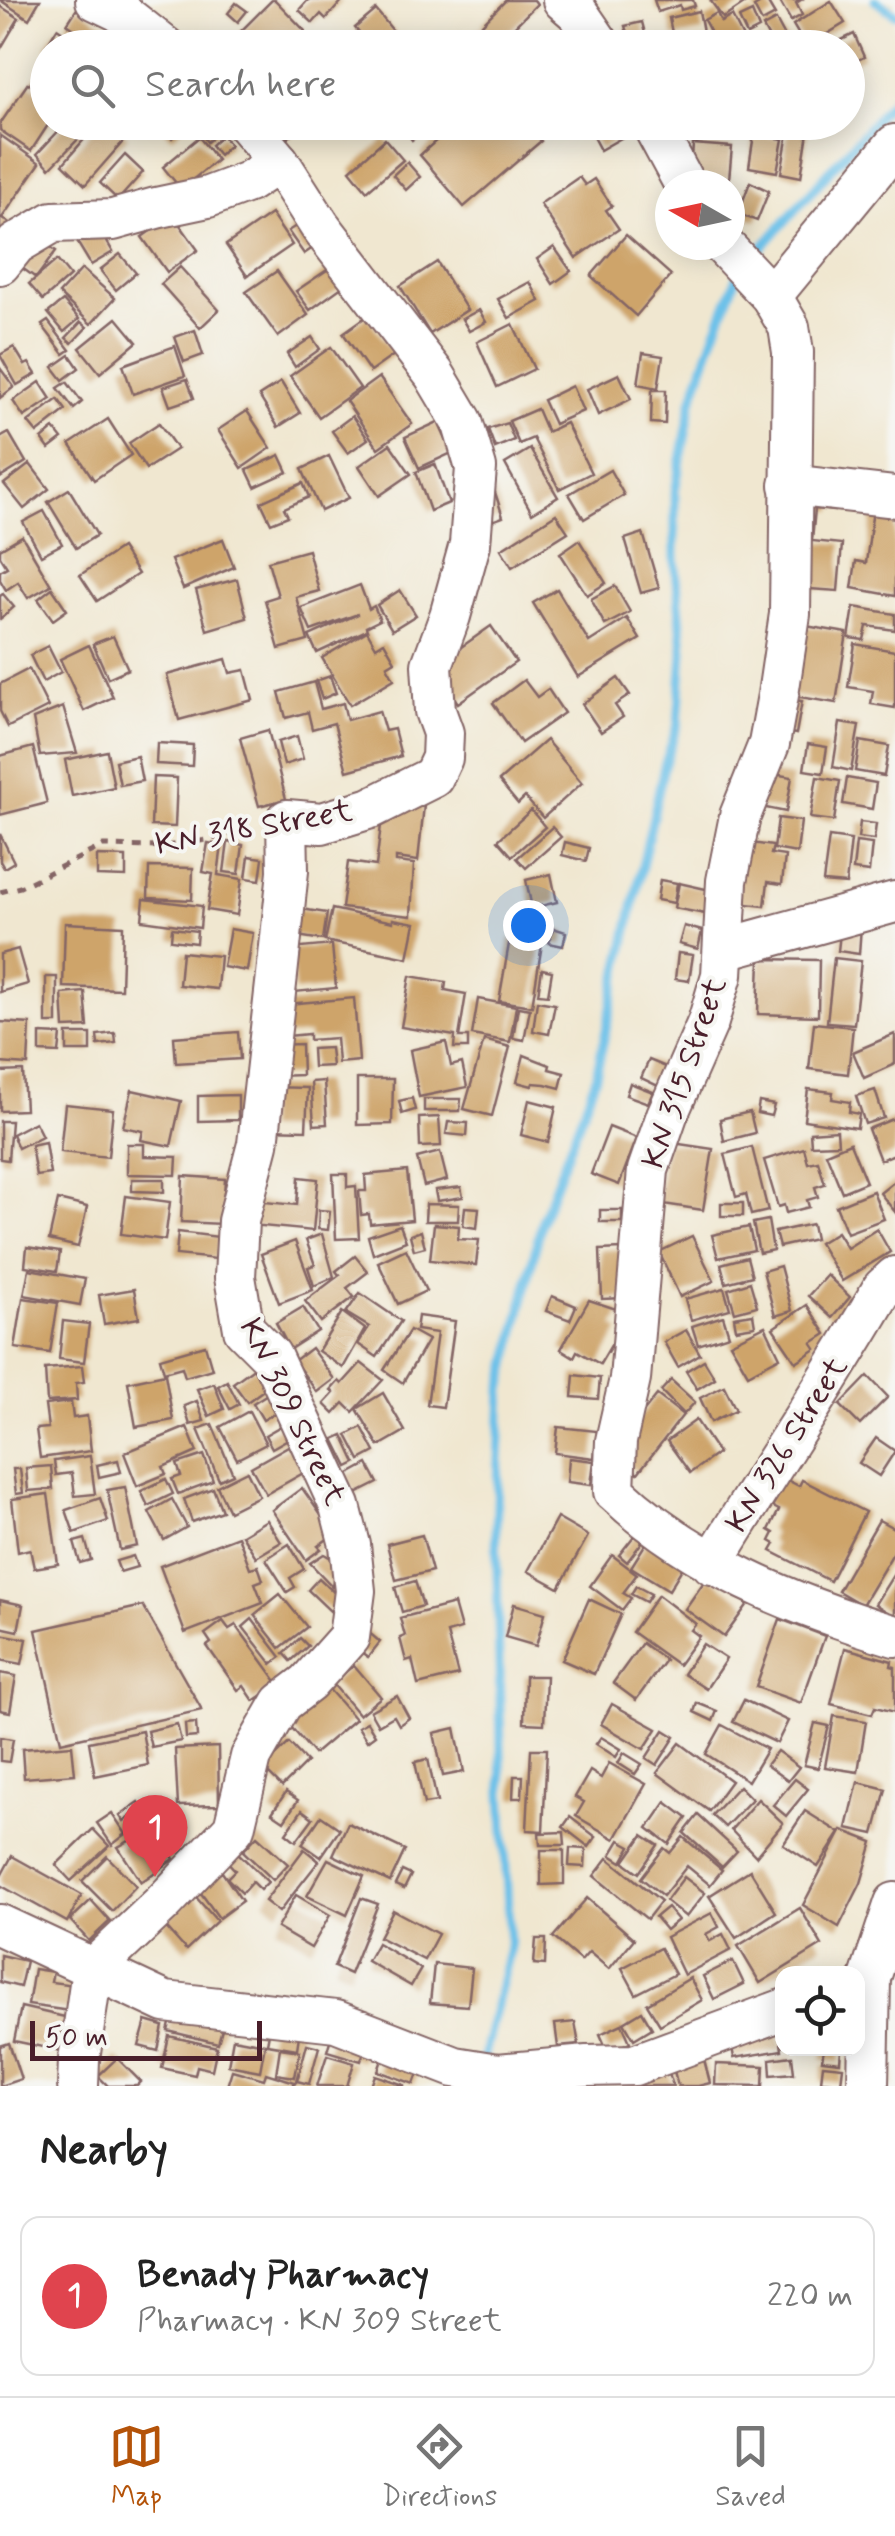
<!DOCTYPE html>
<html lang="en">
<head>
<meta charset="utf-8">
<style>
	:root { --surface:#fff; --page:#f6f6f6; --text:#222; --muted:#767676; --line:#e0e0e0; --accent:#b45309 }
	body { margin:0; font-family:Mynerve,sans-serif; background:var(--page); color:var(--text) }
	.controls { position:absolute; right:30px; bottom:30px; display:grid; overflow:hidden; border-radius:20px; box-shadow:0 5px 25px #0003 }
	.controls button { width:90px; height:90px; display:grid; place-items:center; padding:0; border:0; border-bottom:2px solid var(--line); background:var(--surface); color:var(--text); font:50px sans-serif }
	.compass { position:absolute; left:655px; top:170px; width:90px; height:90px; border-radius:50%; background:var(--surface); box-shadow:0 5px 25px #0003; rotate:279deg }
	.scale { position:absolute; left:30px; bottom:25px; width:232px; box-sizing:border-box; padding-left:10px; border:5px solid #4a1f2b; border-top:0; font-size:28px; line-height:35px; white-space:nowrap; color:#4a1f2b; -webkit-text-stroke:8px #f6f6f2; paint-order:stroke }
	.you { position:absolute; left:528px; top:925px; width:35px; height:35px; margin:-25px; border:8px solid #fff; border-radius:50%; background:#1a73e8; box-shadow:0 0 0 15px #1a73e833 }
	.badge { display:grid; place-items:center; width:65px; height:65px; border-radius:50%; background:var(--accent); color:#fff; font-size:32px; font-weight:700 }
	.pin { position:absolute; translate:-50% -82px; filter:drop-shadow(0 2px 5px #0008) }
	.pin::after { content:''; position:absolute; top:52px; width:35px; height:30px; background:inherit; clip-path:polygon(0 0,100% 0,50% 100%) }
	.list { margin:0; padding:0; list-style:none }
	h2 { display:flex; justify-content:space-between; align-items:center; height:130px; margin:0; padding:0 40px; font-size:42px }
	h2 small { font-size:32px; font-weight:400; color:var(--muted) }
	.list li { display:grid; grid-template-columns:65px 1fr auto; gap:30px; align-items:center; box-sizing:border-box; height:160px; margin:0 20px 20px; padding:0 20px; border:2px solid var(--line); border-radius:20px }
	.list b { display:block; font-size:38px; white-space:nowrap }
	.list p { margin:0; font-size:32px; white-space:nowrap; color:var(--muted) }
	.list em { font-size:32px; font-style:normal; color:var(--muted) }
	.icon { flex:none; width:55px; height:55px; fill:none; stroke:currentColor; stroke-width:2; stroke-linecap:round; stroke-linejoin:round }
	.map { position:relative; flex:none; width:895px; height:2086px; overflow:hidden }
	.search { position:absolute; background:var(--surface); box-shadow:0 5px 25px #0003; left:30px; right:30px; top:30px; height:110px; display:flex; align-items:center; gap:25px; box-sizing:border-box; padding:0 35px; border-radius:55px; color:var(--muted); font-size:38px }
	.sheet { height:310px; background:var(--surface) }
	nav { display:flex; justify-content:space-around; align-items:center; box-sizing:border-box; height:140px; border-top:2px solid var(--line); background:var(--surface); font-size:28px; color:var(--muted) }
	nav a { display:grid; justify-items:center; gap:5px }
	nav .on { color:var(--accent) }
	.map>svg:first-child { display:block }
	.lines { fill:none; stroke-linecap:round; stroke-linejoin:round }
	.stream { stroke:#6dc1e9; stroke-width:9 }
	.building { fill:#cea46a }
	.minor-casing { stroke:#846565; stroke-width:44 }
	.path { stroke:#846565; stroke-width:5; stroke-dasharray:8 8; stroke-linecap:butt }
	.minor { stroke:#fff; stroke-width:40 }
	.labels { text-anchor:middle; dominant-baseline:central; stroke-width:8; stroke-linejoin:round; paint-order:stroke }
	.street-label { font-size:32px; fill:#4a1f2b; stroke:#f6f6f2 }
</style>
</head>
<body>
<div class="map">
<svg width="895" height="2086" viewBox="0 0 895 2086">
	<rect width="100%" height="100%" fill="#f6f6f2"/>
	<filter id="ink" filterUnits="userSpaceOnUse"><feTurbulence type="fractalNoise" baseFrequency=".01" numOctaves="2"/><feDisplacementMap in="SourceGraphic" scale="20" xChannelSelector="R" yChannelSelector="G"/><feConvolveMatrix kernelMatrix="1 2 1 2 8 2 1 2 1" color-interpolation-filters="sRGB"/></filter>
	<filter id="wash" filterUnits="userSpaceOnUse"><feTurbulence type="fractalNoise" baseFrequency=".0048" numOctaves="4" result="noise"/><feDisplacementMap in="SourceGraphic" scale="40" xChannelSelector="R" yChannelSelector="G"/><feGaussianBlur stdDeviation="2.25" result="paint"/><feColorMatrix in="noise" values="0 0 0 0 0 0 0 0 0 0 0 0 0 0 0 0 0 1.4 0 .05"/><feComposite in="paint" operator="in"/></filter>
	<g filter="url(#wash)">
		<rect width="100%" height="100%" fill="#f0e7d0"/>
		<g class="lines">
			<g class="stream">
				<polyline points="875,0 895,14"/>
				<polyline points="750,261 895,97"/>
				<polyline points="483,2059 510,1947 502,1793 496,1528 502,1390 542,1220 595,1080 664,766 678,724 683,651 675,558 675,491 692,401 713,338 737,277"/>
			</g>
		</g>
		<g id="blocks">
			<g class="building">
				<polygon points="0,0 40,0 29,19"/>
				<polygon points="272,0 275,0 305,31 288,48 251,48 238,34"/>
				<polygon points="308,0 343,0 326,19 321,14 313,23 299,10"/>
				<polygon points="506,0 534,0 537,4 499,42 482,24"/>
				<polygon points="654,0 693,0 695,6 681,10 680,5 658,12"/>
				<polygon points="710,0 750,0 723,18"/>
				<polygon points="766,0 775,15 762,22 754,7"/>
				<polygon points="779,0 801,0 796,3 802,15 791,21"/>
				<polygon points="831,1 845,23 806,47 793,25"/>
				<polygon points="236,3 247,11 238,22 228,13"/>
				<polygon points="0,6 19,18 0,50"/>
				<polygon points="78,7 113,31 102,48 67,24"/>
				<polygon points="376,10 407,48 372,48 355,28"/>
				<polygon points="699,11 703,32 673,38 669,18"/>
				<polygon points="752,12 759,29 747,35 739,18"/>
				<polygon points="717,13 721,22 732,16 743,38 725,48 719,48 704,20"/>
				<polygon points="776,20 791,48 774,48 763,27"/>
				<polygon points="642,22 646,37 630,42 625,26"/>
				<polygon points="481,27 494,41 487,48 477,48 469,39"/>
				<polygon points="57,28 72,38 66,48 45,48"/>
				<polygon points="116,31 134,34 125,48 113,48 108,44"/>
				<polygon points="854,34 864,57 848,65 848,48 825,48"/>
				<polygon points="655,37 672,40 670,48 653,48"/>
				<polygon points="42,69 48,73 48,80 40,88 32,81"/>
				<polygon points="28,83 48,96 48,122 50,122 31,151 0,130 0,124"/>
				<polygon points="67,122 73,122 84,133 50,168 37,154"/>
				<polygon points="99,122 114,122 128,136 85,185 63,164"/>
				<polygon points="157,122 187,122 172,138"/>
				<polygon points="209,122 213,122 220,131 207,142 199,131"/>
				<polygon points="274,122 305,122 288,138"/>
				<polygon points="399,122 437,122 412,140"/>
				<polygon points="457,122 526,122 541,141 464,207 420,155"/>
				<polygon points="585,122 622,122 628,134 600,150"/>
				<polygon points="790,122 809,126 801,177 781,173"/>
				<polygon points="754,134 783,139 777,172 749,167"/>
				<polygon points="0,135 40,163 2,218 11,224 0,240"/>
				<polygon points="222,135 230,145 219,155 211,145"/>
				<polygon points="199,137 217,160 181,189 163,167"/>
				<polygon points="385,139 403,160 367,191 350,170"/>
				<polygon points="693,144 732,147 729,179 691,176"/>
				<polygon points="125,155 143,172 118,200 100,183"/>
				<polygon points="407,162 420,177 406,190 393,175"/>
				<polygon points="579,177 585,185 594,179 612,206 606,210 619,229 576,258 540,204"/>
				<polygon points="750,182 769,191 757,221 738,214"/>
				<polygon points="271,214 292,245 247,276 226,245"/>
				<polygon points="173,215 198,250 167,272 142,237"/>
				<polygon points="304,221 320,243 304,254 288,231"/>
				<polygon points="99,228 113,252 91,265 77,242"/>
				<polygon points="626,235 671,275 636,316 591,276"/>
				<polygon points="38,238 56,251 36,278 18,265"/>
				<polygon points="554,247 571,271 553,284 537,259"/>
				<polygon points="120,254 136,273 116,290 100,270"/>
				<polygon points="57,260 70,276 43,300 29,284"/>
				<polygon points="437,262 467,310 430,334 400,286"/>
				<polygon points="333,266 346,284 310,310 296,291"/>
				<polygon points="180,267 219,310 200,328 161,284"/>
				<polygon points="82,269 115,298 91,324 59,294"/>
				<polygon points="277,271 308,315 278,337 246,292"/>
				<polygon points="530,282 540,301 509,318 498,299"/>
				<polygon points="63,301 79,319 64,332 48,313"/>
				<polygon points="479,310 486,322 469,331 462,319"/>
				<polygon points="367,316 394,355 370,372 343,333"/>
				<polygon points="117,318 137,342 100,373 80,348"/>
				<polygon points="48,321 70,350 64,354 42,325"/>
				<polygon points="81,322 87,327 72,343 66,338"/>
				<polygon points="513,324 534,369 497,387 477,342"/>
				<polygon points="195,330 203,355 184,362 175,337"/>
				<polygon points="312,337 320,349 295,367 287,354"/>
				<polygon points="175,346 185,376 133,394 123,365"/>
				<polygon points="14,347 25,365 29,363 36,374 17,385 0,355"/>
				<polygon points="331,347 360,388 319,417 290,376"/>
				<polygon points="643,353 663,356 658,388 638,384"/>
				<polygon points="70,355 79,368 63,380 53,367"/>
				<polygon points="0,368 14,387 0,398"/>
				<polygon points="619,374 631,399 598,415 587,389"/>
				<polygon points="379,377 412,424 378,448 346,401"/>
				<polygon points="187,379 194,398 170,406 163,387"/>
				<polygon points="40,382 51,399 24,417 13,401"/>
				<polygon points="67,382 82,402 74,409 58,388"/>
				<polygon points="281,382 300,413 278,427 259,396"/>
				<polygon points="572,386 583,411 554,424 543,400"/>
				<polygon points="652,390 666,390 665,424 651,423"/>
				<polygon points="58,399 66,410 37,433 28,422"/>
				<polygon points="537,409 547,432 566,423 591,473 559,489 533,438 519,444 509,421"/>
				<polygon points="247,411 271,448 242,468 218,430"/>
				<polygon points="352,416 368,439 348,453 332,431"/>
				<polygon points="108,419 131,455 94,480 70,444"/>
				<polygon points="438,422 452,453 419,468 405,437"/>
				<polygon points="159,423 177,449 146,469 129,443"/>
				<polygon points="507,423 514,440 495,448 488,429"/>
				<polygon points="54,429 62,439 49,449 42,439"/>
				<polygon points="9,433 26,462 0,478 0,438"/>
				<polygon points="390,444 411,474 379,496 359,466"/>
				<polygon points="530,449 558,497 532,513 505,464"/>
				<polygon points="280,455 288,472 255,487 247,470"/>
				<polygon points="329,456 349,498 321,511 302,469"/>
				<polygon points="30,464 49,489 24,509 4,484"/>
				<polygon points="435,464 449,503 430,511 416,472"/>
				<polygon points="610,470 624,495 584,519 569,494"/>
				<polygon points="303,483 309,497 284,508 288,516 271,523 261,502"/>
				<polygon points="69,489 97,535 76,548 48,502"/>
				<polygon points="494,489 503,517 489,522"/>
				<polygon points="798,496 835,499 834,511 815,509 812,541 842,544 838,591 795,588"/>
				<polygon points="873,509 895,513 895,596 852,588 856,561 866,563"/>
				<polygon points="44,511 62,544 41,555 23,522"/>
				<polygon points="556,514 568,532 512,567 501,549"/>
				<polygon points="643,533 659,588 641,593 625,539"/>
				<polygon points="22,536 51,585 28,598 18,582 6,590 0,580 0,571 7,567 0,556 0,549"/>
				<polygon points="223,539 234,567 183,589 171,560"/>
				<polygon points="579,540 606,583 587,595 560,553"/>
				<polygon points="121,548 138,574 97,601 80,575"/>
				<polygon points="308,550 319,591 296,597 308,641 279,649 265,600 278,596 268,561"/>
				<polygon points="237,579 247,618 207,630 196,590"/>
				<polygon points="360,585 369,609 374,606 380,620 366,627 367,630 317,653 309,636 358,614 311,631 301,608"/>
				<polygon points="615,586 630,612 605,625 591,599"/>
				<polygon points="52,588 67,610 53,620 38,599"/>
				<polygon points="557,589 589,642 627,618 640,639 578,677 533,603"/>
				<polygon points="400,590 416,615 392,630 377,605"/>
				<polygon points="3,594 14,607 0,619 0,596"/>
				<polygon points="854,607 895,614 895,630 867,626 864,640 849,638"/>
				<polygon points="800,625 847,633 836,703 788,695"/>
				<polygon points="491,626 516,662 458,703 433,667"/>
				<polygon points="367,631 376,647 384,642 395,661 387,666 394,679 350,705 322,658"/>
				<polygon points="113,636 128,669 108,678 93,644"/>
				<polygon points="855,644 895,651 895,708 871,704 873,691 848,687"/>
				<polygon points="89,645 113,697 84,711 60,659"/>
				<polygon points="48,646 61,672 43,682 30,655"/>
				<polygon points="226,659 230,673 245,670 253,700 179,720 167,675"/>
				<polygon points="29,669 48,707 8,727 0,711 0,684"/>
				<polygon points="330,676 336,693 322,699 316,681"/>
				<polygon points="618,678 630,695 615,705 623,717 601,732 582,704"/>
				<polygon points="524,680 537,697 548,689 564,713 521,743 493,703"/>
				<polygon points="314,682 321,709 343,703 347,720 379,711 385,731 394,729 401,756 347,771 334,723 312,729 308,712 286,718 279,692"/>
				<polygon points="784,699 802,701 796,734 779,731"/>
				<polygon points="63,707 77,753 40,756 33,719"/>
				<polygon points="840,723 859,726 851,771 833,767"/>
				<polygon points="268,730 286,799 259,806 240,738"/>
				<polygon points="297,736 303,759 284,765 278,742"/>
				<polygon points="546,740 582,783 543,818 525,797 518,804 499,781"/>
				<polygon points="860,741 889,746 884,776 855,771"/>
				<polygon points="157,743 193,745 192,766 156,764"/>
				<polygon points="808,744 827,747 823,773 804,770"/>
				<polygon points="33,747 47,803 0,815 0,756"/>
				<polygon points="107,751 114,787 72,796 65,760"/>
				<polygon points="137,756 142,781 120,785 115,761"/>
				<polygon points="761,772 792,777 786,812 756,806"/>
				<polygon points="153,777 177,778 175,827 151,826"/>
				<polygon points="817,777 840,781 834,821 810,818"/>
				<polygon points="847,778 876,783 872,809 843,804"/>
				<polygon points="393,802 424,805 418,861 396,858 396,862 414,864 411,916 342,908 348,862 376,866 382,817"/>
				<polygon points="531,810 545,827 512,856 498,840"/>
				<polygon points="778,818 801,821 797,853 774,849"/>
				<polygon points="860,822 876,824 874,840 858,838"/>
				<polygon points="552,827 561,837 526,868 517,858"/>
				<polygon points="0,834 14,862 4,868 0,861"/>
				<polygon points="829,837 851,840 846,884 823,882"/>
				<polygon points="737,841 773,846 771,854 785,856 782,884 768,882 765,906 729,902"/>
				<polygon points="228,842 243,845 239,874 224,872"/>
				<polygon points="565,842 589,848 586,861 562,855"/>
				<polygon points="856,842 872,844 869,872 853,870"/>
				<polygon points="208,843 222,845 218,875 242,879 237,915 207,910 213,874 203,872"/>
				<polygon points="97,856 126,857 126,877 97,876"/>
				<polygon points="249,856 263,858 260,880 246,878"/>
				<polygon points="149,867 193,868 192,900 148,898"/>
				<polygon points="551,874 557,902 532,908 526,880"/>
				<polygon points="660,880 677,883 674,903 657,900"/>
				<polygon points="679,883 710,890 705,914 674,908"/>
				<polygon points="144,899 202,906 200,928 142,920"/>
				<polygon points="288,907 327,913 323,940 284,934"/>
				<polygon points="332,909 393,922 393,919 415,923 408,958 325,941"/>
				<polygon points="65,923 123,926 121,989 63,987"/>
				<polygon points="841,924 861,926 859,954 838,951"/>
				<polygon points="684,926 702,931 698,949 679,944"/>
				<polygon points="172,928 197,931 196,943 171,940"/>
				<polygon points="553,928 566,932 563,946 549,943"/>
				<polygon points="230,929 253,933 247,971 223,967"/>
				<polygon points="510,938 542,944 532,1006 499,1001"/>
				<polygon points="332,945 336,988 295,992 290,949"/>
				<polygon points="18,949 28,984 0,992 0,954"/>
				<polygon points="182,952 220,956 217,989 179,985"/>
				<polygon points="678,953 693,955 689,981 675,979"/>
				<polygon points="834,958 861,961 854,1024 827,1022"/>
				<polygon points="760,959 819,960 818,1016 758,1014"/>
				<polygon points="542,969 552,971 548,995 538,994"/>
				<polygon points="410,976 446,982 445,990 466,994 459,1037 468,1037 468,1048 454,1048 455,1036 401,1027"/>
				<rect x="46" y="977" width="11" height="46"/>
				<polygon points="85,992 88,1027 64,1028 62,994"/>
				<polygon points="354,998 359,1061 338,1063 336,1038 309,1040 309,1034 278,1037 276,1005"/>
				<polygon points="478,999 516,1006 510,1042 472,1035"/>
				<polygon points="537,1001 555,1004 549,1034 533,1031"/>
				<polygon points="518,1007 530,1009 524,1040 513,1038"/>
				<polygon points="0,1022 30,1024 28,1065 0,1063"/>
				<polygon points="814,1023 853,1027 848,1074 809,1069"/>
				<polygon points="238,1032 240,1059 176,1063 174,1037"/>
				<polygon points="115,1033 116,1043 98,1045 97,1035"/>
				<polygon points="40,1034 61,1035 59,1053 40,1052"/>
				<rect x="67" y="1034" width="24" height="17"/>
				<polygon points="895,1034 895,1064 864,1078 853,1052"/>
				<polygon points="484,1040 510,1047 492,1116 464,1109"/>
				<polygon points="446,1042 451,1066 462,1063 467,1087 419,1097 410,1050"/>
				<polygon points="301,1044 302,1075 276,1076 275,1045"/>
				<polygon points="330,1048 332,1066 313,1067 312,1049"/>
				<polygon points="524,1055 550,1065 549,1069 564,1073 560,1088 545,1084 533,1083 532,1086 517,1082"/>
				<polygon points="649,1060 666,1067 658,1086 641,1078"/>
				<polygon points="23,1071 25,1110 0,1111 0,1072"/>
				<polygon points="357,1079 393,1079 392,1124 357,1125"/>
				<polygon points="324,1081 327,1124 314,1125 311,1082"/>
				<polygon points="630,1083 653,1092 648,1103 626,1095"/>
				<polygon points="268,1087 308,1088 306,1130 266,1129"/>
				<polygon points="808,1089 833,1092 832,1099 850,1102 849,1112 859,1114 857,1128 804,1120"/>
				<polygon points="132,1090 181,1101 171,1146 141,1140 143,1131 123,1127"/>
				<polygon points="875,1090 884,1118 865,1124 856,1096"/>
				<polygon points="238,1095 238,1120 198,1121 198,1096"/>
				<polygon points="412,1098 415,1110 402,1114 399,1101"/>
				<polygon points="424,1099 461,1099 460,1111 424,1111"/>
				<polygon points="529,1100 556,1107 548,1142 521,1135"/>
				<polygon points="759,1102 774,1105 771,1116 757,1113"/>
				<polygon points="65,1104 113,1109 108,1157 60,1152"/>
				<polygon points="750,1112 755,1133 724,1141 720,1119"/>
				<polygon points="439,1117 441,1146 420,1147 419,1118"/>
				<polygon points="895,1118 895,1154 880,1160 868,1129"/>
				<polygon points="0,1121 11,1121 8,1160 0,1159"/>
				<polygon points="35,1122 42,1136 18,1148 12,1134"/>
				<polygon points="448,1122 468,1123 467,1136 446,1134"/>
				<polygon points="609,1127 637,1138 619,1185 591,1174"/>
				<polygon points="837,1130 838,1144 811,1145 810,1132"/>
				<polygon points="45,1142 50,1174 36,1176 31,1145"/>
				<polygon points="666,1142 713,1149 703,1210 657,1203"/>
				<polygon points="850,1143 866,1182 842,1192 826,1153"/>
				<polygon points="127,1144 144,1144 144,1156 177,1157 176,1175 127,1174"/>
				<polygon points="752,1147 768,1211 751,1215 746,1194 736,1197 725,1154"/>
				<polygon points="804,1148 808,1163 818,1161 825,1184 815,1187 818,1197 807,1200 809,1207 786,1213 784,1205 778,1207 764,1160"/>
				<polygon points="440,1152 447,1180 424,1186 417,1158"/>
				<polygon points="407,1171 412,1220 370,1224 369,1214 361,1215 359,1191 366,1191 365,1175"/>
				<polygon points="333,1174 347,1174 347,1187 356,1186 359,1238 336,1239"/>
				<polygon points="183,1176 225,1179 222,1224 181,1222"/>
				<polygon points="299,1177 318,1179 313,1231 251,1225 254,1201 297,1205"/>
				<polygon points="132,1179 164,1179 164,1192 132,1191"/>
				<polygon points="895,1181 895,1212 880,1193"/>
				<polygon points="461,1187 463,1197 437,1201 435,1190"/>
				<polygon points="873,1191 884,1219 847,1233 836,1206"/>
				<polygon points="126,1196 170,1202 165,1240 121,1234"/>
				<polygon points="58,1200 87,1207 78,1247 49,1240"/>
				<rect x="721" y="1203" width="22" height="13"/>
				<polygon points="426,1204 459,1205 458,1221 425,1221"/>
				<polygon points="465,1207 479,1208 477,1228 463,1226"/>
				<polygon points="319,1210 330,1211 328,1230 318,1229"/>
				<rect x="600" y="1210" width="22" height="12"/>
				<polygon points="768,1220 773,1250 759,1253 753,1223"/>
				<polygon points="434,1224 459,1226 458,1239 479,1240 476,1265 430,1260"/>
				<polygon points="812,1224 815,1239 779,1247 775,1232"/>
				<polygon points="400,1225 406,1241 373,1254 368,1236"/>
				<polygon points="749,1227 754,1250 718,1258 712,1235"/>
				<polygon points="877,1229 890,1252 842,1281 819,1243 837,1232 847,1248"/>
				<polygon points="421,1231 425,1247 414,1250 410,1235"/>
				<polygon points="178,1232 219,1237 216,1259 176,1255"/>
				<polygon points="322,1234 334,1277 314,1286 308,1267 315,1265 306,1240"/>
				<polygon points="692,1236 714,1281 680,1297 659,1252"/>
				<polygon points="295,1241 313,1290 279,1303 261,1254"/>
				<polygon points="27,1247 60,1252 57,1271 25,1266"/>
				<polygon points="406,1249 426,1291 398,1304 378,1262"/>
				<polygon points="622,1249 624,1298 602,1299 600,1250"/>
				<polygon points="355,1256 368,1272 347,1288 354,1297 321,1322 305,1301 341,1274 339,1275 336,1271"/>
				<polygon points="747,1257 752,1276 726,1283 721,1264"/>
				<polygon points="780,1266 792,1311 775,1316 763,1271"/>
				<polygon points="29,1269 85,1279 80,1305 24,1295"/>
				<polygon points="827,1275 850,1297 832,1318 808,1296"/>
				<polygon points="750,1282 757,1306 735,1312 728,1289"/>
				<polygon points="724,1288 730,1309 691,1320 685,1299"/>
				<polygon points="134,1289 139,1318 104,1324 99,1295"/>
				<polygon points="360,1293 401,1321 377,1357 358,1344 369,1327 346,1313"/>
				<polygon points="552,1296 576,1306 570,1320 546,1311"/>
				<polygon points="23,1298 58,1303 50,1353 15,1348"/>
				<polygon points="589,1300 622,1311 614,1326 620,1330 600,1364 577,1351 574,1357 561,1349"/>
				<polygon points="807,1305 826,1334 812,1343 816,1349 796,1362 773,1328"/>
				<polygon points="303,1307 318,1331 290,1349 276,1323"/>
				<polygon points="342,1312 365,1329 343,1368 318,1351"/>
				<polygon points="753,1314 755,1326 736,1329 734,1317"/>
				<polygon points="418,1316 455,1321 443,1407 427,1405 437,1333 416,1330"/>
				<polygon points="723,1316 729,1335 698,1345 692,1326"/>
				<polygon points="63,1321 89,1324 84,1362 59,1359"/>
				<polygon points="765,1326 780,1357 748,1374 730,1343"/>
				<polygon points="410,1330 428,1340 403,1383 384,1370"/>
				<polygon points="686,1330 700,1354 678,1367 664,1342"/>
				<polygon points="205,1345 212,1369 185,1377 182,1367 164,1372 160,1358"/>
				<polygon points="311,1348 334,1379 317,1392 294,1361"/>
				<polygon points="704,1360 715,1378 697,1389 686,1371"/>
				<polygon points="361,1363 383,1380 353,1412 344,1403 334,1414 324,1404 334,1393 331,1390 339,1381 342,1384"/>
				<polygon points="82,1366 84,1382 76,1383 77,1400 47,1402 45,1369"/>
				<polygon points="255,1367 269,1386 247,1402 233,1383"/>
				<polygon points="165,1374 173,1420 136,1427 128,1382"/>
				<polygon points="574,1375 600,1378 598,1399 572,1397"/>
				<polygon points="868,1376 888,1397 860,1425 840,1405"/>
				<polygon points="671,1380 695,1402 684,1414 661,1391"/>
				<polygon points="227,1381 239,1404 230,1409 218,1386"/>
				<polygon points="214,1383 224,1409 209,1416 197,1389"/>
				<polygon points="724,1386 736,1410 711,1422 700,1398"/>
				<polygon points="269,1393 280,1410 263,1420 253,1403"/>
				<polygon points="383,1393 405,1431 379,1446 357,1409"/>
				<polygon points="657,1395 683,1415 638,1473 622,1460 622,1439"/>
				<polygon points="197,1401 204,1421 190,1425 184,1406"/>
				<polygon points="71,1402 73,1418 87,1416 91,1451 40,1458 36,1429 48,1428 45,1405"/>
				<polygon points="249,1411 266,1444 237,1459 220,1427"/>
				<polygon points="696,1420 718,1453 690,1473 667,1441"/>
				<polygon points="286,1423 293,1436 272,1448 265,1435"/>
				<polygon points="212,1424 233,1474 219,1480 198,1429"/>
				<polygon points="187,1427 197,1452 163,1467 166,1474 137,1486 124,1453"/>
				<polygon points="362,1427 375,1452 360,1460 347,1435"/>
				<polygon points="558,1427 597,1431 594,1458 555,1453"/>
				<polygon points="343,1435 356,1463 348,1467 334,1439"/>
				<polygon points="876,1438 895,1451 879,1476 859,1463"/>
				<polygon points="290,1445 305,1472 266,1494 251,1467"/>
				<polygon points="204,1455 213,1481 178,1494 172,1479 181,1476 177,1464"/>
				<polygon points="90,1456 95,1494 75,1496 72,1473 56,1475 54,1461"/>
				<polygon points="569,1458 594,1461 591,1485 567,1482"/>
				<polygon points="118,1460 121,1472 99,1477 97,1465"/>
				<polygon points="368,1464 378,1483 356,1494 346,1476"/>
				<polygon points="51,1466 53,1489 28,1491 26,1468"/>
				<polygon points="13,1469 20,1469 23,1493 16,1494"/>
				<polygon points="247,1471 259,1496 229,1511 217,1486"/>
				<polygon points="779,1476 799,1486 802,1480 865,1512 830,1581 771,1551 775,1544 770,1541 774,1533 769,1530 779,1510 765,1503"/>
				<polygon points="166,1479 173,1494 148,1506 141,1491"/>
				<polygon points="125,1487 137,1546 120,1550 107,1490"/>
				<polygon points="213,1488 222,1511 192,1522 184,1499"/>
				<polygon points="302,1488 334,1534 318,1546 321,1549 306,1560 272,1510"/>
				<polygon points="48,1494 58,1564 34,1568 30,1549 18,1552 12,1499"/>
				<polygon points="100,1498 108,1521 74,1533 66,1510"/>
				<polygon points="172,1499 187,1527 164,1540 149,1512"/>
				<polygon points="557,1518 588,1536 559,1588 528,1571"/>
				<polygon points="267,1520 281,1542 256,1557 242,1535"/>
				<polygon points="879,1520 895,1529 895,1550 862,1605 838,1591"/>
				<polygon points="638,1531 646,1537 627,1562 619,1555"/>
				<polygon points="422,1535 432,1571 396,1580 387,1544"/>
				<polygon points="238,1536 250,1568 258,1566 263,1580 255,1583 263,1603 185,1633 160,1566"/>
				<polygon points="85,1539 91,1560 80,1563 74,1542"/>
				<polygon points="648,1540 686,1562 669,1590 631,1567"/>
				<polygon points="289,1544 304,1569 290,1578 295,1587 287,1592 266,1559"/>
				<polygon points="324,1554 336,1561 332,1586 310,1563"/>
				<polygon points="612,1555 637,1574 623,1593 631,1598 622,1610 590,1586"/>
				<polygon points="133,1556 137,1567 120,1572 116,1561"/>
				<polygon points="895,1572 895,1617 875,1604"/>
				<polygon points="708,1576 748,1604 724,1637 685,1609"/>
				<polygon points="319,1578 341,1599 330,1611 308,1590"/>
				<polygon points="415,1581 423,1606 402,1612 395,1587"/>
				<polygon points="636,1586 651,1594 646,1602 631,1594"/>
				<polygon points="280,1594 307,1627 280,1648 254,1615"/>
				<polygon points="658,1595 696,1624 691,1630 699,1636 678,1665 632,1632"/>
				<polygon points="589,1599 621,1614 594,1674 562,1660"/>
				<polygon points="0,1600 23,1605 18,1631 0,1627"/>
				<polygon points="454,1604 461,1629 447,1633 458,1675 418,1685 412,1659 406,1661 400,1638 405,1636 400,1618"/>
				<polygon points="514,1604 545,1613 536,1646 505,1637"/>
				<polygon points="143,1606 202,1710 61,1742 36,1630"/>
				<polygon points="252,1619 281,1657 272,1664 243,1627"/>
				<polygon points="780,1619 825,1636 801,1703 756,1687"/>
				<polygon points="223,1621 229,1629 236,1625 279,1684 254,1701 244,1686 238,1690 207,1646 211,1643 205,1634"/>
				<polygon points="367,1631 380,1642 368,1657 354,1647"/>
				<polygon points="0,1634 27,1639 22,1664 0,1660"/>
				<polygon points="300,1638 308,1646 291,1661 284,1653"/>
				<polygon points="642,1643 665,1660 636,1700 613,1683"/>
				<polygon points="703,1644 726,1659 706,1689 683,1674"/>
				<polygon points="845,1648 892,1661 891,1666 895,1667 895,1712 875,1707 872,1714 831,1704"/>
				<polygon points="354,1665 381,1697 359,1715 332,1683"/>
				<polygon points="0,1673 16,1676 10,1712 0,1710"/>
				<polygon points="525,1676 546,1676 544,1724 524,1723"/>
				<polygon points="326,1686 355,1719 314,1754 286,1721"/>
				<polygon points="397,1696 409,1718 399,1725 394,1716 378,1725 370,1711"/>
				<polygon points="744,1700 788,1721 777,1743 733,1722"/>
				<polygon points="697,1703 717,1711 713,1721 694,1712"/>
				<polygon points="612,1704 657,1729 644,1749 601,1724"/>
				<polygon points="834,1716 866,1721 858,1772 825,1767"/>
				<polygon points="367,1722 375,1735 367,1741 358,1727"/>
				<polygon points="196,1723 197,1737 186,1738 185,1724"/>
				<polygon points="815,1723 829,1726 818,1768 804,1765"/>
				<polygon points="177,1724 181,1741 151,1747 147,1731"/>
				<polygon points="722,1725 767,1749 748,1781 706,1754"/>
				<polygon points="455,1728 464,1772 443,1776 434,1733"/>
				<polygon points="664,1730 675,1737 657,1765 646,1758"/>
				<polygon points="142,1731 148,1765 95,1776 89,1742"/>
				<polygon points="0,1737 13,1739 9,1762 0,1761"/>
				<polygon points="601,1737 621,1749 616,1757 596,1744"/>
				<polygon points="289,1743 307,1762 282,1787 263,1768"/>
				<polygon points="680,1743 731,1781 709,1811 657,1773"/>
				<polygon points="72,1745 75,1774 24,1778 22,1749"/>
				<polygon points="218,1747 219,1805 178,1806 175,1749"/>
				<polygon points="531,1749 547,1749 543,1831 527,1830"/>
				<polygon points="777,1751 799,1767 788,1781 766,1765"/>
				<polygon points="624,1753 642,1764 635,1774 618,1763"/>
				<polygon points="428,1759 437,1802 424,1804 415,1762"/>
				<polygon points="609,1763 646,1784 615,1839 576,1816 584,1802 575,1797 590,1771 601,1778"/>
				<polygon points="514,1776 523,1776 522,1798 513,1798"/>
				<polygon points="795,1779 808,1789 786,1816 773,1805"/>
				<polygon points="858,1782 886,1789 874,1834 847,1828"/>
				<polygon points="739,1786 752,1799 725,1827 712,1815"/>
				<polygon points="286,1792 298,1800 284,1821 272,1813"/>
				<polygon points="758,1799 783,1823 756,1856 731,1830"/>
				<polygon points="139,1802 143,1808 124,1821 120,1815"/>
				<polygon points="666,1802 687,1818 669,1844 648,1828"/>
				<polygon points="302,1810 313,1818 296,1841 286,1833"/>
				<polygon points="805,1811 840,1833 818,1867 783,1844"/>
				<polygon points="148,1812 153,1819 134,1833 128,1826"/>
				<polygon points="112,1813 126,1834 112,1845 97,1823"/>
				<polygon points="698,1815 737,1851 722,1867 684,1833"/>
				<polygon points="321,1816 340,1829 321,1857 302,1844"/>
				<polygon points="570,1817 596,1837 589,1847 563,1827"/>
				<polygon points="348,1823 405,1850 390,1882 333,1855"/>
				<polygon points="157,1826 174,1859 141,1882 118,1847"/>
				<polygon points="93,1829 109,1846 71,1881 56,1865"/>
				<polygon points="842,1830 873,1842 861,1883 839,1927 803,1905"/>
				<polygon points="564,1832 565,1845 540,1845 539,1833"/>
				<polygon points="643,1835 658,1845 639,1873 624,1862"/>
				<polygon points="257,1836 288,1864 273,1880 243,1851"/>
				<polygon points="683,1837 722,1870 710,1885 687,1866 663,1896 641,1878 664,1848 670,1853"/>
				<polygon points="620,1840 631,1846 622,1862 611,1855"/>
				<polygon points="570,1848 586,1849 585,1867 569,1866"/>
				<polygon points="304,1849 319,1861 279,1912 265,1901"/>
				<polygon points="541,1850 564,1850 564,1884 541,1885"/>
				<polygon points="237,1852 268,1882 260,1890 252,1882 242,1893 227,1878 235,1870 227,1861"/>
				<polygon points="12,1856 82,1895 67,1922 0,1885 0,1878"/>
				<polygon points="107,1856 136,1886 112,1911 82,1881"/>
				<polygon points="608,1858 661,1901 647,1919 594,1876"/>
				<polygon points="328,1859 364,1876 347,1915 307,1896"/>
				<polygon points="750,1870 776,1912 736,1938 709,1896"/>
				<polygon points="402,1871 411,1875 404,1889 395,1885"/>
				<polygon points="222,1872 242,1901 219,1918 198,1889"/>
				<polygon points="684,1877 705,1893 686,1917 666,1901"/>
				<polygon points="194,1895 217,1921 186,1950 163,1924"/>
				<polygon points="296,1895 330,1915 311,1948 277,1928"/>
				<polygon points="361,1898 378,1904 350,1974 334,1967"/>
				<polygon points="587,1898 634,1939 609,1969 589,1952 581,1961 553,1937"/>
				<polygon points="91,1900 110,1921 89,1941 70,1920"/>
				<polygon points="667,1907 678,1920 666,1930 655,1917"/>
				<polygon points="800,1908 822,1945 760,1983 738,1946"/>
				<polygon points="393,1910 438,1934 424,1960 379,1937"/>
				<polygon points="712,1913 719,1927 706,1934 710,1941 723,1934 731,1950 684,1975 666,1937"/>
				<polygon points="536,1939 546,1939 545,1965 534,1964"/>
				<polygon points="377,1943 421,1969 411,1986 367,1961"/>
				<polygon points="660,1948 675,1974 636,1994 622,1968"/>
				<polygon points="0,1955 26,1961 20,1987 0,1982"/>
				<polygon points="733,1961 744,1984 714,1999 703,1976"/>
				<polygon points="434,1964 472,1968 468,2006 430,2003"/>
				<polygon points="34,1969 53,1972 51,1982 75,1985 70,2011 28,2005"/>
				<polygon points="690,1978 702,2000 660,2025 647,2004"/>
				<polygon points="175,2005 225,2018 218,2043 168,2031"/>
				<polygon points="21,2007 69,2018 62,2051 14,2041"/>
				<polygon points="642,2011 652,2028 634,2039 624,2022"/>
				<polygon points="777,2015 782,2050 734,2058 728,2024"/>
				<polygon points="272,2017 301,2022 297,2049 267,2044"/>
				<polygon points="146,2021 163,2026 158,2051 139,2046"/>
				<polygon points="575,2022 579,2045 558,2047 555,2024"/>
				<polygon points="622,2024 630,2042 608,2052 600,2034"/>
				<polygon points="333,2031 367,2042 361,2061 327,2051"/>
				<polygon points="169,2036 217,2047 212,2070 197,2066 195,2075 162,2068"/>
				<polygon points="233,2038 265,2044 260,2071 228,2065"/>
				<polygon points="9,2043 21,2079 0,2086 0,2046"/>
				<polygon points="307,2044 319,2047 309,2084 297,2081"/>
				<polygon points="280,2048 300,2051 295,2077 276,2074"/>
				<polygon points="701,2048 710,2083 698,2086 678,2086 670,2056"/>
				<polygon points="824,2048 841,2049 840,2062 822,2060"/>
				<polygon points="385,2051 422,2063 414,2084 378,2071"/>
				<polygon points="327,2055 354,2063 347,2086 317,2086"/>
				<polygon points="792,2056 794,2073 771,2075 770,2059"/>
				<polygon points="117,2058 141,2082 137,2086 108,2086 98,2076"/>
				<polygon points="716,2064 764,2066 763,2086 715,2085"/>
				<polygon points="823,2065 843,2067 841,2083 821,2081"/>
				<polygon points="667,2066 673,2086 635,2086 632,2078"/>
				<polygon points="232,2070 264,2079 266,2073 295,2082 293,2086 227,2086"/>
				<polygon points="375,2075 404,2085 404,2086 371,2086"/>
			</g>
		</g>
	</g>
	<g filter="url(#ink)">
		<use href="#blocks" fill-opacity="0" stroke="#846565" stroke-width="2.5"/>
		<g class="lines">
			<g class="minor-casing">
				<g id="minor">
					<polyline points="96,0 119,11 166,48"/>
					<polyline points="563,0 578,13 602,48"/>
					<polyline points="651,122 685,185"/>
					<path d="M723 245 771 296 789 327 793 352 790 614 778 695 769 744 740 816 727 881 722 975 708 1022 667 1115 648 1170 630 1379 616 1441 614 1491C693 1565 793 1605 895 1636"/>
					<polyline points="0,264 16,244 53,222 113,220 156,208 208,197 248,182 279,162"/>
					<polyline points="771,296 895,145"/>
					<polyline points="790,485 895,497"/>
					<polyline points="725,949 895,902"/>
					<path d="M712 1564C768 1471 829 1382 883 1288L895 1277"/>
					<polyline points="0,1925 165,2002 336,2021 455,2067 498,2074 587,2066 634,2065 782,2010"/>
					<polyline points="78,2086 79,2060 92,1970 163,1903 234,1828 251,1757 282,1703 308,1683 349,1637 355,1591 350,1545 340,1506 271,1356 244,1329 235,1277 238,1221 258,1144 277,975 288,871 287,820 322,823 371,808 433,777 442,758 443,733 435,711 432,665 450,616 470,544 476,468 462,421 434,374 320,226 279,162 245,122"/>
					<polyline points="868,2086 870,1978 895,1903"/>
				</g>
			</g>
			<polyline class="path" points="0,892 20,887 103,846 158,847 207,840 255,828"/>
			<use href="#minor" class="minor"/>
		</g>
	</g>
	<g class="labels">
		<g class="street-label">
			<text transform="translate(254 828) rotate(-10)">KN 318 Street</text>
			<text transform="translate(685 1073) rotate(-71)">KN 315 Street</text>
			<text transform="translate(292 1412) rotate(64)">KN 309 Street</text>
			<text transform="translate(787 1445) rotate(-58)">KN 326 Street</text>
		</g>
	</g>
</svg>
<div class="controls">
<button><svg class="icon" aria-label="locate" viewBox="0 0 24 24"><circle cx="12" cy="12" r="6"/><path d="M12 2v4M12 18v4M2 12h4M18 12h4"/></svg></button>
</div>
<svg class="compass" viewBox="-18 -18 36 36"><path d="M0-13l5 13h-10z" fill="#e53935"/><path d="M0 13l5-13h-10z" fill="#767676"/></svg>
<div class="scale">50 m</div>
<div class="you"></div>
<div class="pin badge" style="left:155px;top:1877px;background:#e0444e">1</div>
<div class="search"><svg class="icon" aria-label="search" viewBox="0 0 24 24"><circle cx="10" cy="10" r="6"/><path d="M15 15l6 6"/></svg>Search here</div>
</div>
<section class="sheet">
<h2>Nearby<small></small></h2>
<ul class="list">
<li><span class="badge" style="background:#e0444e">1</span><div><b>Benady Pharmacy</b><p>Pharmacy · KN 309 Street</p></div><em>220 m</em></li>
</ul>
</section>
<nav>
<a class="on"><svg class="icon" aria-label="map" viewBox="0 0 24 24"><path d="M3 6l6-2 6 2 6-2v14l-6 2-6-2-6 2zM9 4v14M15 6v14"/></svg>Map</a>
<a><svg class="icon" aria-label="directions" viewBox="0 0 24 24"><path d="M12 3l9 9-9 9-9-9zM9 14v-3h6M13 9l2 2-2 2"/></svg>Directions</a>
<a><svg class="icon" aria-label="saved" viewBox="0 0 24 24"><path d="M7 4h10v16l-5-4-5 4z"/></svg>Saved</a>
</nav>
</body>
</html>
